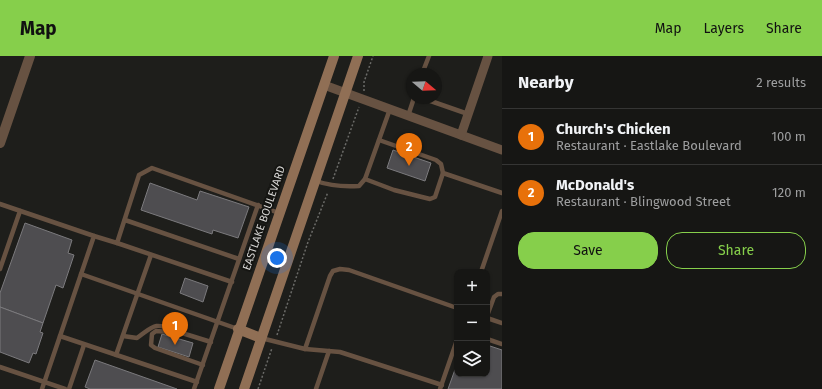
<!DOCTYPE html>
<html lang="en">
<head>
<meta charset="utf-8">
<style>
	:root { --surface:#161614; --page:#1f1f1d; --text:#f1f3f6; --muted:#9e9fa0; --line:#353534; --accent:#86cf4b }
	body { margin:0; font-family:"Fira Sans",sans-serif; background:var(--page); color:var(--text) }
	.controls { position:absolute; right:12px; bottom:12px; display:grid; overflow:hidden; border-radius:8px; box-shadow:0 1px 3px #0004 }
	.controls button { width:36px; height:36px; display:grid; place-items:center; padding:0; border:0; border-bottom:1px solid var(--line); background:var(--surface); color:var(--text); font:20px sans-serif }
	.compass { position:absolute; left:406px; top:12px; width:36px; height:36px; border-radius:50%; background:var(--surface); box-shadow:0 1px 3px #0004; rotate:109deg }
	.you { position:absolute; left:277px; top:202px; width:14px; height:14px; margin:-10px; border:3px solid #fff; border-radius:50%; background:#1a73e8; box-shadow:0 0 0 6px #1a73e833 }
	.badge { display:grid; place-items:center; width:26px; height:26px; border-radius:50%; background:var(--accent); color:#fff; font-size:13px; font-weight:700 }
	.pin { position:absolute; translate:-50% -33px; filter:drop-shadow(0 1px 2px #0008) }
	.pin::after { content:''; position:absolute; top:21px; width:14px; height:12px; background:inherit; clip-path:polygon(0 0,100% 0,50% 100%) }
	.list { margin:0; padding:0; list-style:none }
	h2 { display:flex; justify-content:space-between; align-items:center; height:52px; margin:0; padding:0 16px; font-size:17px }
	h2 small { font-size:13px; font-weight:400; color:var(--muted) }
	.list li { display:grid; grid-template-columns:26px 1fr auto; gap:12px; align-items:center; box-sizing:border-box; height:56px; padding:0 16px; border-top:1px solid var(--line) }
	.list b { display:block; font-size:15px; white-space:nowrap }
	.list p { margin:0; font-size:13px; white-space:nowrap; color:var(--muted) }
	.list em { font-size:13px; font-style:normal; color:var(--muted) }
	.actions { display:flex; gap:8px; padding:12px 16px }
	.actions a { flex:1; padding:9px 0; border:1px solid var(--accent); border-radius:16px; text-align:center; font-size:14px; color:var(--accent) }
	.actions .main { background:var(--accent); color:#111 }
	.icon { flex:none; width:22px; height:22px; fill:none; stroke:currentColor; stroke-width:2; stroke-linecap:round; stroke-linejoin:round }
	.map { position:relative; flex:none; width:502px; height:333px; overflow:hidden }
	header { display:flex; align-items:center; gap:24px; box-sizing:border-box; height:56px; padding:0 20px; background:var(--accent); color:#111 }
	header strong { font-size:19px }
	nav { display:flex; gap:22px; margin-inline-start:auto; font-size:14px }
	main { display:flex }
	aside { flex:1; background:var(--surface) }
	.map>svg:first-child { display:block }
	.building { fill:#4e4d50; stroke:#7b7a7d }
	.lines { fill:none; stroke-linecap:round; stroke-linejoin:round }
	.path { stroke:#6b6b68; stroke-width:1.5; stroke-dasharray:2 2; stroke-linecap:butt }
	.service { stroke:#675242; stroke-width:4.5 }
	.minor { stroke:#675242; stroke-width:9 }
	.tertiary { stroke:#675242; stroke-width:10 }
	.secondary { stroke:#906f55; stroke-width:10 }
	.labels { text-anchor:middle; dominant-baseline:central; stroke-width:4; stroke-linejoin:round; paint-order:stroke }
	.street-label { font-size:11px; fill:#d8d7d5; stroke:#151512 }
</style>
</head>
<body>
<header>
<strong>Map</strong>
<nav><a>Map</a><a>Layers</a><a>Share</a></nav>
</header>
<main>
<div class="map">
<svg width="502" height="333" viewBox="0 0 502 333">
	<rect width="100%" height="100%" fill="#1e1e1b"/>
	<g class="building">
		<polygon points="393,94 431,107 425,125 387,112"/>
		<polygon points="150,127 197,144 200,135 249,151 238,182 213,174 212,178 141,154"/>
		<polygon points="25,167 72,184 68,197 74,199 63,232 56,229 43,267 0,251 0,237"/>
		<polygon points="185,222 208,230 203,246 180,237"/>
		<polygon points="0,251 43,267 40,276 43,277 36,298 33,297 29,307 0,296"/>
		<polygon points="162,278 193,287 189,301 158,291"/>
		<polygon points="487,289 502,294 502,333 448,333 457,308 457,318 487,318"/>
		<polygon points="95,304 177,333 90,333 85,331"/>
	</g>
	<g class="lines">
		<g class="path">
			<polyline points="364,35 364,26 373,0"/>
			<polyline points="333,123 359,51"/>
			<polyline points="277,279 308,186 328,136"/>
			<polyline points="258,333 272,292"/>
		</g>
		<g class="service">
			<polyline points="422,18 429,0"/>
			<polyline points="422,42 468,58"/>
			<polyline points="408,60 414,42"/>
			<polyline points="379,84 436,104 441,108 443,117"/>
			<polyline points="365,123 390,53"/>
			<path d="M316 125C330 130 343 131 359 130L365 123 394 134 430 143 435 141 443 117 502 137"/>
			<polyline points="0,148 94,180 42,333"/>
			<polyline points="125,164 239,203"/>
			<polyline points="94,180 117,187 139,119 152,112 279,157"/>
			<polyline points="117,187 232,226"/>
			<polyline points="0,213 20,155"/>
			<polyline points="481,216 502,155"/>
			<polyline points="81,218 238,273"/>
			<polyline points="487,260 494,241 498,238 502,238"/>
			<polyline points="487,262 502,267"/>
			<polyline points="182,277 211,286"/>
			<polyline points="183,277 156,275 152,278 151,289 155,292 203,309"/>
			<polyline points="60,280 197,326"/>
			<path d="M123 280 137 282C154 270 153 266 175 274"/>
			<polyline points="261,282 305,293 340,296 442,329"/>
			<polyline points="487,283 502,288"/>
			<polyline points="305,293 330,220 333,215 340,213 349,214 457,252"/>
			<polyline points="116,299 151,199"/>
			<polyline points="0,311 65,333"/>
			<polyline points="69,333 84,289"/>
			<polyline points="194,333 258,149"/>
			<polyline points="316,333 329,295"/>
			<polyline points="440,333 457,284"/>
		</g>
		<g class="minor">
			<polyline points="324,29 502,94"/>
			<polyline points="461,79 488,0"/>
		</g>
		<polyline class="tertiary" points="0,87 30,0"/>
		<g class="secondary">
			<polyline points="238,273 261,282"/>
			<polyline points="219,333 334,0"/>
			<polyline points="244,333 358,0"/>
		</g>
	</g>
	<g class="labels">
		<g class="street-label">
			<text transform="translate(264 162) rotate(-71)">EASTLAKE BOULEVARD</text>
		</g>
	</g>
</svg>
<div class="controls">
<button>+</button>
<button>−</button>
<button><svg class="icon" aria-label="layers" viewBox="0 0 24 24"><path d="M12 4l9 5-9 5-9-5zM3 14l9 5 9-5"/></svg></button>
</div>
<svg class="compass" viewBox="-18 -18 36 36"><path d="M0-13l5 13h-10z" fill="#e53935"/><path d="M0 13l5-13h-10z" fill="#9e9fa0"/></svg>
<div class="you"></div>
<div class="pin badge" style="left:175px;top:289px;background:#e8710a">1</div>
<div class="pin badge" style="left:409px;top:110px;background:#e8710a">2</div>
</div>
<aside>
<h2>Nearby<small>2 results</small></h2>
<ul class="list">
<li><span class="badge" style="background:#e8710a">1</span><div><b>Church's Chicken</b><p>Restaurant · Eastlake Boulevard</p></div><em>100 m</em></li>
<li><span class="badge" style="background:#e8710a">2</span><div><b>McDonald's</b><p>Restaurant · Blingwood Street</p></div><em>120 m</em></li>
</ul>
<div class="actions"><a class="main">Save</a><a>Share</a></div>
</aside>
</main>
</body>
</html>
